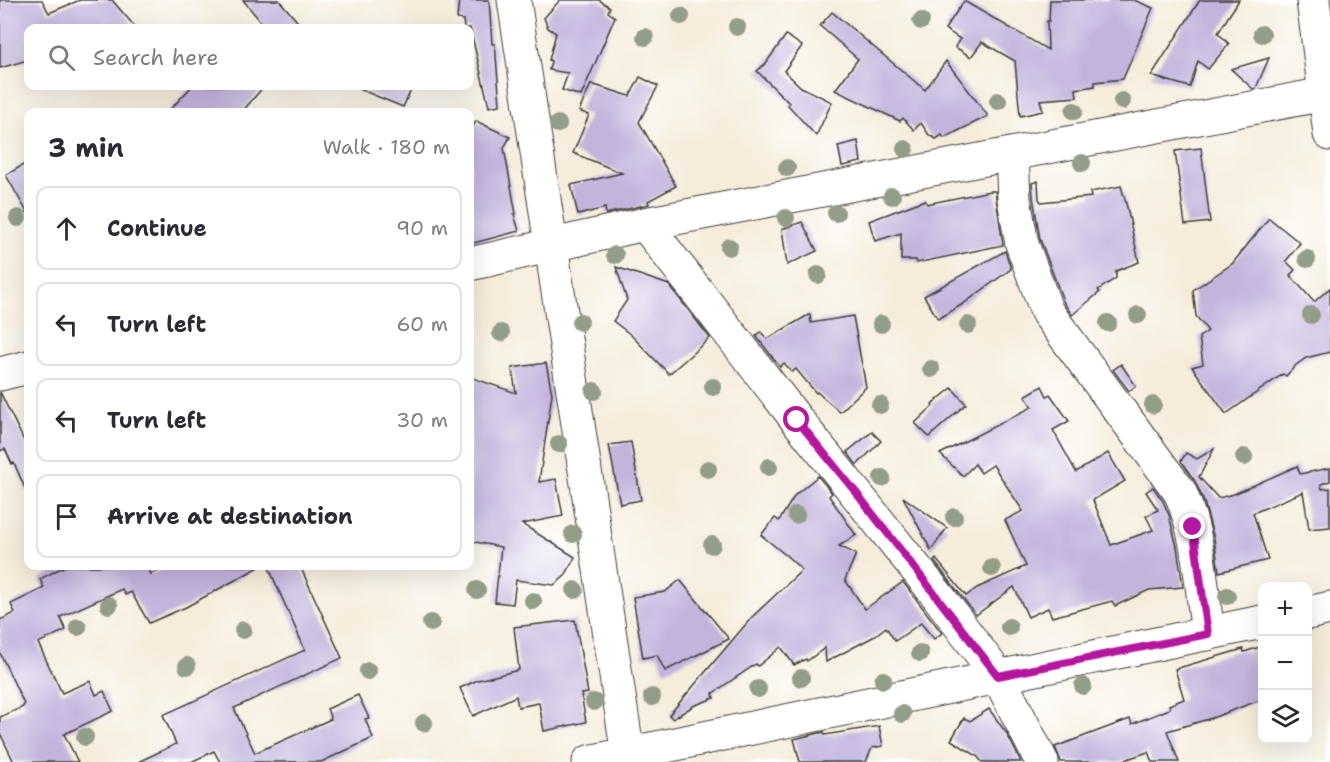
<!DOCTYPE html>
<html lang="en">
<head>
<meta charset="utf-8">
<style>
	:root { --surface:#fff; --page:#f7f7f7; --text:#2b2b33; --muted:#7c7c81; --line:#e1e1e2 }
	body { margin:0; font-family:"Shantell Sans",sans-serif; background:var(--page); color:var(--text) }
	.controls { position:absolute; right:18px; bottom:18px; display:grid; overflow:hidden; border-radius:12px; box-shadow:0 6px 24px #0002 }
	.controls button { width:54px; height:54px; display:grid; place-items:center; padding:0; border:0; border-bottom:2px solid var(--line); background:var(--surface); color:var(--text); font:30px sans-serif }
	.stop { position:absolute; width:18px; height:18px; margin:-14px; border:4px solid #b5179e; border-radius:50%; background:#fff }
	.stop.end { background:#b5179e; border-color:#fff; box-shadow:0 2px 6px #0008 }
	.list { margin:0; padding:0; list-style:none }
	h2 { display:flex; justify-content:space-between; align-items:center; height:78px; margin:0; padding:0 24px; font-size:26px }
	h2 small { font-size:20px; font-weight:400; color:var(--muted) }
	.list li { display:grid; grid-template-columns:39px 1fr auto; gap:18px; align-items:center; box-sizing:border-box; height:84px; margin:0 12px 12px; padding:0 12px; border:2px solid var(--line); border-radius:12px }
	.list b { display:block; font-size:22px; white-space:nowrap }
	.list em { font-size:20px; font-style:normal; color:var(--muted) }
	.icon { flex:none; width:33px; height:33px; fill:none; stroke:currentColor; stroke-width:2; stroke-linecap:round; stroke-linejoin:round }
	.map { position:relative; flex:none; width:1330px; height:762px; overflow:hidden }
	.search { position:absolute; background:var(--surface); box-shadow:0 6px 24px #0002; left:24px; top:24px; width:450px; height:66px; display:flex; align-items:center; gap:15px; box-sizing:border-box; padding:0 21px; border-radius:12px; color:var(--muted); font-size:22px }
	.panel { position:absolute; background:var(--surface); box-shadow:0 6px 24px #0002; left:24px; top:108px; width:450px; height:462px; border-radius:12px }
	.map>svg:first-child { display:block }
	.building { fill:#c3b3dd }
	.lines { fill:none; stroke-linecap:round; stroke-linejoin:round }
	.minor-casing { stroke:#3d3b38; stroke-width:35 }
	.minor { stroke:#fff; stroke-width:33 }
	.tree { fill:#939e89 }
	.route { stroke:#b5179e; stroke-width:8 }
</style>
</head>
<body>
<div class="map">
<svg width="1330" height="762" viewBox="0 0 1330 762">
	<rect width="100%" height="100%" fill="#fff"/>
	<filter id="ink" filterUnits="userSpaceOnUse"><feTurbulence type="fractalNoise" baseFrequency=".0167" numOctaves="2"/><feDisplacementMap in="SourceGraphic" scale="12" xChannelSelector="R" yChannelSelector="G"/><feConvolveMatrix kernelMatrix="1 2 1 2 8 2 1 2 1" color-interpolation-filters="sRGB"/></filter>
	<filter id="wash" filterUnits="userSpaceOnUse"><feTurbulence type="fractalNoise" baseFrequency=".008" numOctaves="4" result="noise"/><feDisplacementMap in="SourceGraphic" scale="24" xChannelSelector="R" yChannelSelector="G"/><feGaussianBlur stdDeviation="1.35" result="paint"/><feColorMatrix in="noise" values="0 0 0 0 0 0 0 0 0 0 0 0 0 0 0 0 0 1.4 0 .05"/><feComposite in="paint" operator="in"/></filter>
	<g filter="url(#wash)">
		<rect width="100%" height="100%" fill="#f5ecda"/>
		<g id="blocks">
			<g class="building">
				<polygon points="0,0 42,0 49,13 80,0 112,0 136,28 28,28 28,60 0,68"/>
				<polygon points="243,0 279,0 303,28 266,28"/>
				<polygon points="459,0 489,0 492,44 495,44 500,105 489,107 470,28 464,28 463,20 457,19"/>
				<polygon points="560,0 599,0 610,7 608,12 615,17 581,96 562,90 568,73 549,70 551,61 549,60 556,33 548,28 544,18"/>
				<polygon points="1050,0 1134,0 1153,8 1123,79 1095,82 1095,86 1076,89 1077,97 1040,100 1043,111 1020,116 1015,61 982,42 971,57 955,47 960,39 945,29 964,1 1048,50 1047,21 1049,21"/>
				<polygon points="1200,0 1239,0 1218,33 1229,44 1208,69 1198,61 1190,87 1151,76"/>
				<polygon points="832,12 925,90 946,61 988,116 944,138 942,135 936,139 929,135 921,123 914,130 903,118 900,121 835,90 858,59 820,26"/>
				<polygon points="786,35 802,46 784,71 801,87 832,102 816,136 788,105 789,103 757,71 766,63"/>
				<polygon points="1269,58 1256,88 1253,89 1231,69"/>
				<polygon points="640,77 658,86 639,122 676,186 648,201 649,204 606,214 605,208 578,215 571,185 622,173 573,153 589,115 579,111 591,84 630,96"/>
				<polygon points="192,86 264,86 242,112 168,112"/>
				<polygon points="352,86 413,86 403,107"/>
				<polygon points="476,121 510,137 504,148 516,214 514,214 519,231 470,244 470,131"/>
				<polygon points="858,141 861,162 842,166 838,146"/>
				<polygon points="1201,148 1210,222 1185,225 1175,151"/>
				<polygon points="28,162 28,214 6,175"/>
				<polygon points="1038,181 1039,199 1041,202 1091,197 1090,192 1121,186 1126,203 1139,262 1116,271 1116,278 1098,290 1100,292 1072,315 1064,303 1040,239 1033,197 1032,183"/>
				<polygon points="990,191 995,191 1003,245 917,263 916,260 901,260 901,233 875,241 869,221 925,200 927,204"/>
				<polygon points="1269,218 1300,243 1286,261 1295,270 1290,275 1314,302 1330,288 1330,352 1306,358 1296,365 1286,376 1283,374 1226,414 1192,367 1203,364 1199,337 1208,331 1196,316 1193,290 1232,264"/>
				<polygon points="802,222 817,251 787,265 782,229"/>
				<polygon points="1005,251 1011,269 963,304 938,319 924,296"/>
				<polygon points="616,267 669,285 710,338 669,374 631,335 613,321 627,300"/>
				<polygon points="810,314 811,323 853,316 866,387 840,412 817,392 816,393 796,369 792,372 784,363 780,367 756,336 761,332 767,339"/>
				<polygon points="546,363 552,394 539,482 556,479 563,516 522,524 575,557 565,576 554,585 516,580 513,604 495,602 501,547 470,541 470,377 516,393 512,368"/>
				<polygon points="1121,364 1136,386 1129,391 1113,370"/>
				<polygon points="1042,386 1047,396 1050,394 1069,421 1053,430 1076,472 1108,453 1125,481 1093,500 1111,545 1153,530 1146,516 1158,510 1146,492 1153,487 1163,501 1169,515 1177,547 1183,587 1149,590 1115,606 1112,601 1052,617 1048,608 1028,617 1014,587 976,615 934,561 936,559 966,596 977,588 1026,566 1005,520 1023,511 993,465 981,473 975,464 963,476 940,454 1032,407 1025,396"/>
				<polygon points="952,388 966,404 929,437 915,423 933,406 932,404"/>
				<polygon points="0,392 28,449 28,495 14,463 12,464 5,449 0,451"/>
				<polygon points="872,432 881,441 857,465 847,452"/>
				<polygon points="631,442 641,500 620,504 609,445"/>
				<polygon points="1214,449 1199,477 1218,498 1234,494 1297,466 1300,474 1330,468 1330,481 1321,484 1322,489 1330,488 1330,527 1309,529 1303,492 1253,513 1268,560 1219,572 1214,539 1204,502 1195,481 1181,461 1186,453 1197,459"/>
				<polygon points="818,476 832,493 829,496 856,535 839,546 856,554 845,580 865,609 903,582 942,633 934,639 921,623 895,641 886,627 873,637 826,662 825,648 807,661 806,659 794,665 781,647 758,666 756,664 713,693 714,698 693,706 673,719 669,715 752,617 802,570 788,557 761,535 775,518 779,521 795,495"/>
				<polygon points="903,497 947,528 931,550"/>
				<polygon points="65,566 147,566 151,574 168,566 261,566 186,607 149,623 131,592 125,595 122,589 60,617 66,630 38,643 62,693 90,681 96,695 104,691 113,711 64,734 78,762 14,762 0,733 0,717 23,707 24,704 0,653 0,620 15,613 11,604 44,588 40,579"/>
				<polygon points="268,566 300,566 342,658 234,708 255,753 331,719 327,709 358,695 369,718 365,719 373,738 321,762 220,762 214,751 191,762 138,762 176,744 163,715 305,650"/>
				<polygon points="680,580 729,639 665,671 657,655 643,658 633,597 665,592"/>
				<polygon points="575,620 588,693 581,694 586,722 544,731 539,703 518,707 516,696 473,716 460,688 478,680 519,670 514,627"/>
				<polygon points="1263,646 1263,699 1212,718 1167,731 1179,762 1152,762 1148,752 1119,762 1061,762 1055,747 1130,719 1132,724 1167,710 1170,708 1169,705 1184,699 1175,669 1243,649 1244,652"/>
				<polygon points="989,709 1007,734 1021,762 982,762 977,756 951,740 964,718 970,721"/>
				<polygon points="879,726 883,746 872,748 866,762 800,762 794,739 824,732 825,735"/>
			</g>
		</g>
	</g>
	<g filter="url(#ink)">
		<use href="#blocks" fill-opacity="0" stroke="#3d3b38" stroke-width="1.5"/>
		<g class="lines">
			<g class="minor-casing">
				<g id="minor">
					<polyline points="514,0 629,762"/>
					<polyline points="1313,0 1330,134"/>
					<path d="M1012 154 1014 199 1022 244 1047 312 1180 492C1200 536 1201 586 1208 634"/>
					<polyline points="645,224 797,420 938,596 998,676 1042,762"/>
					<polyline points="470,264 645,224 1330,93"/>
					<polyline points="0,374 28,367"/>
					<polyline points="1308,613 1330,608"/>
					<polyline points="589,762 1262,622"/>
				</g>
			</g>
			<use href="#minor" class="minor"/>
		</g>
		<g class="tree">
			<circle cx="681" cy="16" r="9"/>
			<circle cx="921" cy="21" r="9"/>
			<circle cx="737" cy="27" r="9"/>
			<circle cx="1262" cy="34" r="9"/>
			<circle cx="645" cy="37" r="9"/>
			<circle cx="998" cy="101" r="9"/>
			<circle cx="1122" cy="101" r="9"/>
			<circle cx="1074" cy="111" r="9"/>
			<circle cx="558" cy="124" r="9"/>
			<circle cx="905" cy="149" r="9"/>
			<circle cx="1082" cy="163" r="9"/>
			<circle cx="787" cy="168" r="9"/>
			<circle cx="892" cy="196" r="9"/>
			<circle cx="836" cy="213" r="9"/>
			<circle cx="18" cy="218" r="9"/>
			<circle cx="786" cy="218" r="9"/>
			<circle cx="729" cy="247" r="9"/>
			<circle cx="615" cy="255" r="9"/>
			<circle cx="1307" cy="259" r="9"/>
			<circle cx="818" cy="275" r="9"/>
			<circle cx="1138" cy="315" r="9"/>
			<circle cx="1311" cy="315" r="9"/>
			<circle cx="580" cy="322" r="9"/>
			<circle cx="1108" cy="323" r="9"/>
			<circle cx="881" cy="324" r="9"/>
			<circle cx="968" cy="325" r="9"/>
			<circle cx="501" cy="333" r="9"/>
			<circle cx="931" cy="369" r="9"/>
			<circle cx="713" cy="387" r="9"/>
			<circle cx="594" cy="391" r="9"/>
			<circle cx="880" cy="405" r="9"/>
			<circle cx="1153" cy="405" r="9"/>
			<circle cx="559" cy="444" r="9"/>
			<circle cx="1244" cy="457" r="9"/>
			<circle cx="769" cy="467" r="9"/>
			<circle cx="708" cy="469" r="9"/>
			<circle cx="882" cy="478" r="9"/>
			<circle cx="796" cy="515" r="9"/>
			<circle cx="954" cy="517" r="9"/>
			<circle cx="573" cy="534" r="9"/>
			<circle cx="712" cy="545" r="9"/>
			<circle cx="992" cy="568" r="9"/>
			<circle cx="477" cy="590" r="9"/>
			<circle cx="575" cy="590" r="9"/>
			<circle cx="1227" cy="596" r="9"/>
			<circle cx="533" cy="601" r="9"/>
			<circle cx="109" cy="605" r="9"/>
			<circle cx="431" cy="623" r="9"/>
			<circle cx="78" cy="627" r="9"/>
			<circle cx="1009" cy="627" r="9"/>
			<circle cx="243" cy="630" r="9"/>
			<circle cx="920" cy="653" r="9"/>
			<circle cx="187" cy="666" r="9"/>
			<circle cx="368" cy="671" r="9"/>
			<circle cx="801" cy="678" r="9"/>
			<circle cx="883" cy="680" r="9"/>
			<circle cx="1083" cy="686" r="9"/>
			<circle cx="758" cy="689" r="9"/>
			<circle cx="652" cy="697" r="9"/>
			<circle cx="594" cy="702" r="9"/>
			<circle cx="902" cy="714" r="9"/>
			<circle cx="424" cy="723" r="9"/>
			<circle cx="85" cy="737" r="9"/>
		</g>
	</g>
	<g class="lines" filter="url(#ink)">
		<polyline class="route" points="797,420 858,495 998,676 1208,634 1193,527"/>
	</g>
</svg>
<div class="controls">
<button>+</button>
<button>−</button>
<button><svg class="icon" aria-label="layers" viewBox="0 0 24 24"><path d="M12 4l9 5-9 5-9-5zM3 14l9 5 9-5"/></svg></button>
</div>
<div class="stop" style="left:797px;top:420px"></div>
<div class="stop end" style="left:1193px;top:527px"></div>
<div class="search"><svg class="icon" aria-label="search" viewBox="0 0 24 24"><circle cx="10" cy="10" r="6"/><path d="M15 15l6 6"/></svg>Search here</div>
<section class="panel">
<h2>3 min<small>Walk · 180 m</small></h2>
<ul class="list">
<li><svg class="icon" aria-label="ahead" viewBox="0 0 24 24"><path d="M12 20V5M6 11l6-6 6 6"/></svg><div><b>Continue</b></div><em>90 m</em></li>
<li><svg class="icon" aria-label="left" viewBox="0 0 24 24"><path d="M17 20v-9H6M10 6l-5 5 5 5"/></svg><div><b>Turn left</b></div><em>60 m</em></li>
<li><svg class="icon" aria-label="left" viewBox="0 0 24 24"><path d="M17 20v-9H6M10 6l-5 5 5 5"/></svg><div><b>Turn left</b></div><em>30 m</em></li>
<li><svg class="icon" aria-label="arrive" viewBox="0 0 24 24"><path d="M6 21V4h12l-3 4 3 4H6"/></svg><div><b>Arrive at destination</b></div></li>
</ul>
</section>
</div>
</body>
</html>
